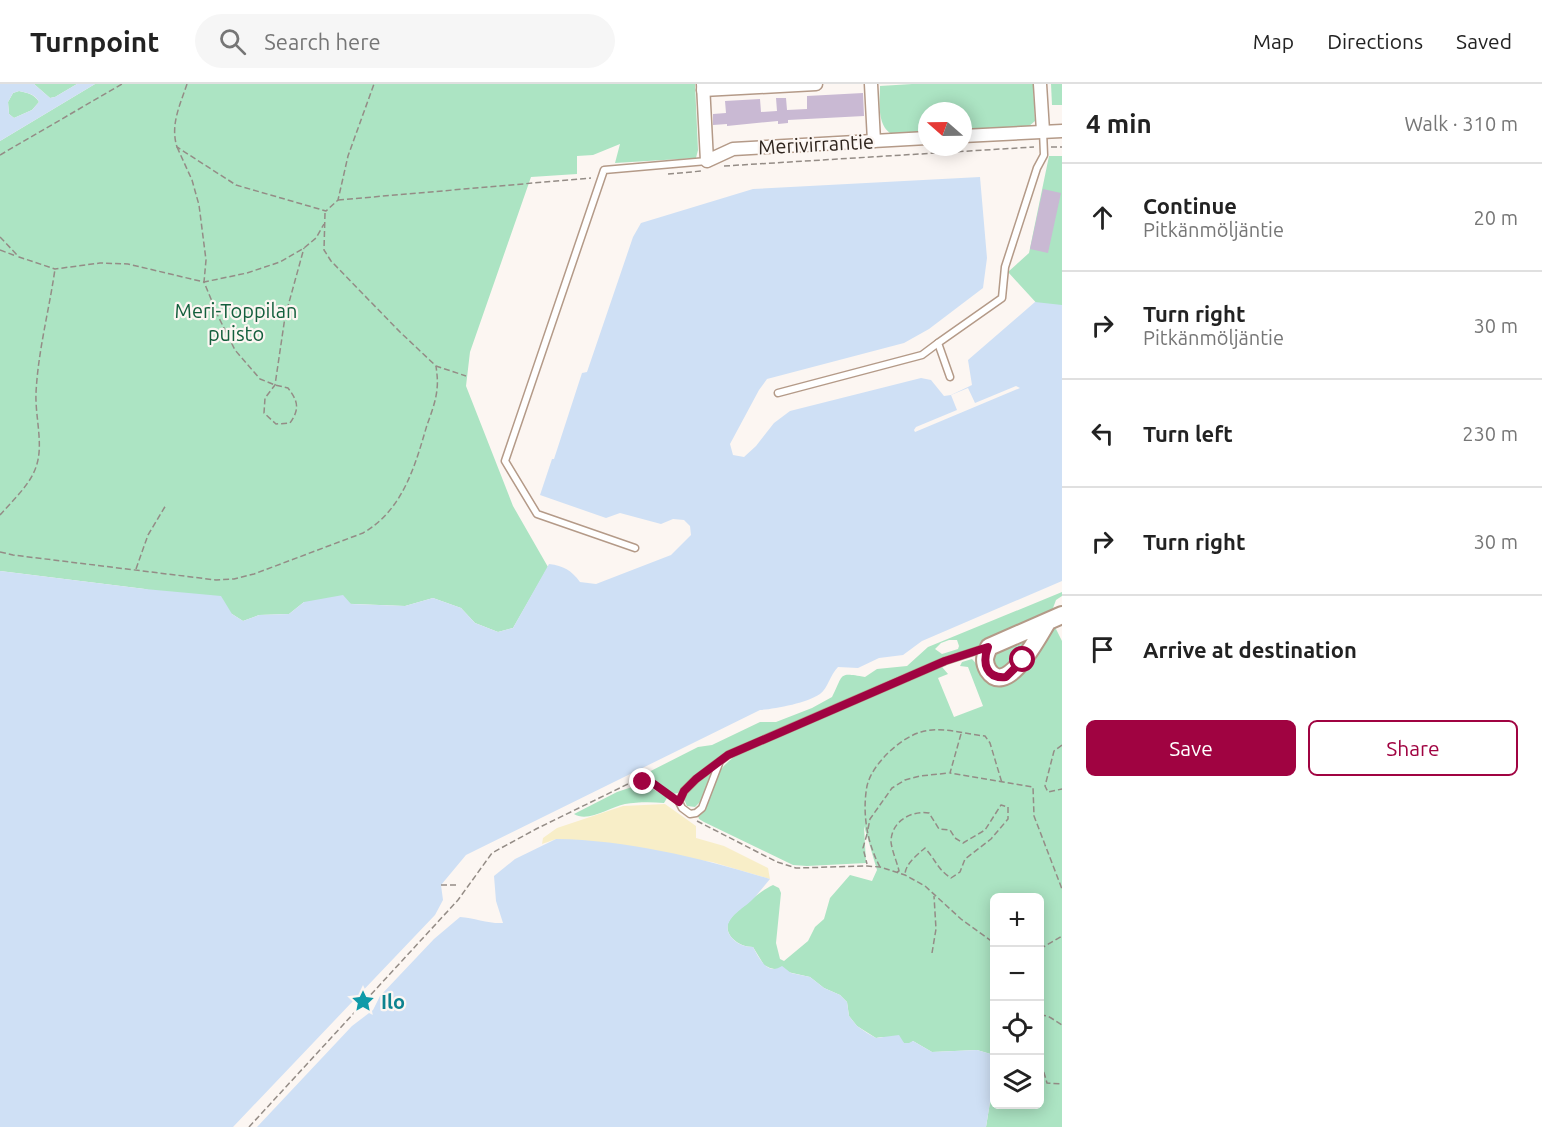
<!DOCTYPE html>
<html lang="en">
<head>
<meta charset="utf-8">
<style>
	:root { --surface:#fff; --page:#f6f6f6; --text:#222; --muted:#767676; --line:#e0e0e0; --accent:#a00341 }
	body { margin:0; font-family:Ubuntu,sans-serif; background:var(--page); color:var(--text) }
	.controls { position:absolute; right:18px; bottom:18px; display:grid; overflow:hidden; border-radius:9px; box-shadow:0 3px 15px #0003 }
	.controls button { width:54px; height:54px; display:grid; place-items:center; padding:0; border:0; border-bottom:2px solid var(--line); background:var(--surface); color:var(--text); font:30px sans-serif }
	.compass { position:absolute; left:918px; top:18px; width:54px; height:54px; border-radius:50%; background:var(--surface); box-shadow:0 3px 15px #0003; rotate:290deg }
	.stop { position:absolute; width:18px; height:18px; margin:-14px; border:4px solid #a00341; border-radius:50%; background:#fff }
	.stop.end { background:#a00341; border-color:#fff; box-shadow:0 2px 6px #0008 }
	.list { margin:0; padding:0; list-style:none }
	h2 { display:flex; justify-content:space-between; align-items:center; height:78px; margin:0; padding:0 24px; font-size:26px }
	h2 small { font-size:20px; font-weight:400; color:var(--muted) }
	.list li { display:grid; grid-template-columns:39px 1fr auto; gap:18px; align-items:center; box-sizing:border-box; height:108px; padding:0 24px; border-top:2px solid var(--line) }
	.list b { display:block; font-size:22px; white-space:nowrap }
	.list p { margin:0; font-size:20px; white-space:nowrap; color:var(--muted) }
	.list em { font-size:20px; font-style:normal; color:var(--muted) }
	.actions { display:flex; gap:12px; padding:18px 24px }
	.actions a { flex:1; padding:14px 0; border:2px solid var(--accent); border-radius:9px; text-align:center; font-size:21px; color:var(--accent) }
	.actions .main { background:var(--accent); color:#fff }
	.icon { flex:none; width:33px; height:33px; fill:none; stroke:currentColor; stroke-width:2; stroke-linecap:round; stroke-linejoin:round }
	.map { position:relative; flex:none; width:1062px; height:1043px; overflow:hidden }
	header { display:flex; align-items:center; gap:36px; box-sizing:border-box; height:84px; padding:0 30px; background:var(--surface); border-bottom:2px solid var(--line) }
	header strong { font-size:28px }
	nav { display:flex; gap:33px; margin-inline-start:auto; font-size:21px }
	.search { width:420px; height:54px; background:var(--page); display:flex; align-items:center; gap:15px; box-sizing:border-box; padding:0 21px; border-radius:33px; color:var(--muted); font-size:22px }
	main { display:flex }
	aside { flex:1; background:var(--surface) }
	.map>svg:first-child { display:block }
	.green { fill:#ace4c3; fill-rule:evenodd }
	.sand { fill:#f8eec8 }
	.water { fill:#cfe0f5; fill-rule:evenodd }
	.pier { fill:#fcf6f2 }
	.building { fill:#c9b9d3 }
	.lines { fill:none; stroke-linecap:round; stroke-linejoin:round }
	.lane-casing { stroke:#b49a88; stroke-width:9 }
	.street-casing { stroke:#b49a88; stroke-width:15 }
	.secondary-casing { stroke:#b49a88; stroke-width:20 }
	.path { stroke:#948c86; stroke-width:1.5; stroke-dasharray:6 3; stroke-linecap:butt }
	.lane { stroke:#fff; stroke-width:6 }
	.street { stroke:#fff; stroke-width:12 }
	.secondary { stroke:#fff; stroke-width:16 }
	.route { stroke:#a00341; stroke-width:8 }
	.labels { text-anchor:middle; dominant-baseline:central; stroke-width:4.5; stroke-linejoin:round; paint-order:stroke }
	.street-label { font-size:20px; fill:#2f251e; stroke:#fcf6f2 }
	.park-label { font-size:20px; fill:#145f3d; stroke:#fcf6f2 }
	.culture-label { font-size:20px; font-weight:bold; fill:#0d838f; stroke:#fcf6f2; text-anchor:start }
</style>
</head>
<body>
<header>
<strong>Turnpoint</strong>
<div class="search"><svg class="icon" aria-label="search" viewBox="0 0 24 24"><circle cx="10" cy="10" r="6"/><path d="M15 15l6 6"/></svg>Search here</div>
<nav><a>Map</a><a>Directions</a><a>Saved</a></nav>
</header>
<main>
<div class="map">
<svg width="1062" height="1043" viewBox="0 0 1062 1043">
	<rect width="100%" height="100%" fill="#fcf6f2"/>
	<g class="green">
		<polygon points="34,0 77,0 55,13 50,14"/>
		<polygon points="95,0 695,0 698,66 696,74 615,79 620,60 593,71 577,72 577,90 531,93 470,268 466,302 513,422 548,483 513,544 498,548 475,539 461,524 433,514 405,522 304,518 289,530 259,531 243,537 232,530 145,505 0,487 0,57"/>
		<path d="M912 0H1033L1035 37 1028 43 963 47V27H927V49L893 51C876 42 880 18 880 2Z"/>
		<polygon points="1051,0 1062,0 1062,21 1052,21"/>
		<path d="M19 7C28 9 34 10 39 18L32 26 14 34 9 30 8 18 13 9Z"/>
		<polygon points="1049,72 1062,72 1062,247 1008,188 1029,169"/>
		<path d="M1062 508V512L1056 516 1053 524 1062 521V525L966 568 952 571 897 593 780 645 695 693 678 709 673 710C659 702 650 694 633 696L698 663 712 661 760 638H776L812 624 832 613C844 590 837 588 865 593L877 585 907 582 928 563ZM949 556H957L959 562 958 565 942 570 935 565 941 559Z"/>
		<path d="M1055 543 1062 557V1043H986L990 1018 994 1015V1020L1019 1022 1018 1021 1040 1020V814H994V971L977 966 932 968 913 957 909 960C895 958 892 950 876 954L857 942 849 932 847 918 840 911 824 904 810 893 770 884 764 881 753 863C745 863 738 860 732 854 718 838 740 826 750 817 758 810 763 806 773 801L779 804 781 809 776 859 780 875 784 877 808 857 815 843 824 835 830 814 850 791 872 797 877 786 864 742 866 779 807 782 793 781 704 738 699 735 698 732C708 721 709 709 715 696 719 686 726 679 734 673L905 596 942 583 948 590 938 594 954 633 983 622 968 583 960 582 962 578 972 575C979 582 983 594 993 599 1016 609 1039 561 1051 545Z"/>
		<polygon points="1031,550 1010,585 995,585 991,572 994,568"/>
		<polygon points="715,684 702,716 695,723 687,722 684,715 688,707"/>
		<path d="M638 701C650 703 657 706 667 714L664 719C651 718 637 718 625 720 610 723 588 739 574 730L617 708Z"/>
	</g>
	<polygon class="sand" points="665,720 696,742 696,754 724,762 768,784 770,795 712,778 556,755 542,760 543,754 557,744 623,722"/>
	<g class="water">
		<path d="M0 0H34L50 14 55 13 77 0H95L0 57ZM19 7C28 9 35 10 39 18L32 26 14 34 9 30 8 18 13 9Z"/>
		<path d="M980 93 987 174 983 204 929 245 904 259 767 295 759 306 730 360 733 371 744 373 756 362 774 339 790 327 921 294 931 296 944 312 951 311 972 301 968 276 1035 218 1062 221V497L922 557 903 571 879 574 858 584 838 583C830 591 828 604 820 610 807 619 775 625 760 626L466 771 441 801 443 816 435 831 233 1043H0V487L145 505 221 512 232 530 243 537 259 531 289 530 304 518 343 511 351 520 405 522 433 514 461 524 475 539 498 548 513 544 549 480C564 482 571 486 580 498L596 500 671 471 691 451 690 442 684 436 673 435 661 440 620 429 606 434 540 411 552 375H554L582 289 587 288 633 153 641 139 753 105Z"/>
		<path d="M556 755C629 756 700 774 770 795 764 802 758 810 751 817 741 826 718 838 732 854 737 860 745 863 753 863 759 874 767 892 782 882L791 889 810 893 824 904 840 911 847 918 849 932 857 942 867 949 876 954 899 951 904 959H909L913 957 932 968 977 966 994 971V1015L990 1018 986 1043H257L352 942 373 926 380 912 434 855 460 833C474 834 490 840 503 839L496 817 494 792 515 775Z"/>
	</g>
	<polygon class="pier" points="1016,302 1020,304 915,348 914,346 916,343 957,326 951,311 968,304 975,319"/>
	<g class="building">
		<polygon points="863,9 864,32 788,36 788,39 778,40 778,37 727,42 727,40 713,41 713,30 726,29 725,17 760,15 761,28 777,27 776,14 786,14 787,26 807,25 807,12"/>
		<polygon points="1043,105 1061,109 1048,169 1030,165"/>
	</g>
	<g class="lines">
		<g class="lane-casing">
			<g id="lane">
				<polyline points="950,293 938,259 1002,214 1005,183 1037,84 1044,71 1043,47"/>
				<polyline points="778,309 922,271 938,259"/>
				<polyline points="635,464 537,430 505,377 604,86 707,77"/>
				<polyline points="720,677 702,724 696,729 690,730 682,724 679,718 684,707 696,695 728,671 945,577 985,564"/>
			</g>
		</g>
		<g class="street-casing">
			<g id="street">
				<polyline points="703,0 707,77 733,65 927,54"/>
				<polyline points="871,0 874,57"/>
				<polyline points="1040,0 1043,47"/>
				<polyline points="703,6 816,0"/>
				<polyline points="963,52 1062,47"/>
			</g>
		</g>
		<g class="secondary-casing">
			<path id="secondary" d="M1048 537C1039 551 1007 615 988 586 983 577 985 572 989 563L1062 531"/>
		</g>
		<g class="path">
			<path d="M187 0C180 21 170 41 177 63L236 101 326 127 338 116 348 72 374 0"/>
			<path d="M177 63 192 96 199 121 206 176 204 198 218 232 235 266 260 295 275 301 288 304C298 317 300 325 290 339L276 340 264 329 265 314 275 301 285 233 304 164"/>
			<polyline points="1051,63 1062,63"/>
			<polyline points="0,71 122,0"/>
			<polyline points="724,82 1034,63"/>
			<polyline points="668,90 702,87"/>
			<polyline points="338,116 591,94"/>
			<polyline points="325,129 324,166 331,177 400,248 436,282 466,292"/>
			<polyline points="0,153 19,173 55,185 100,179 128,180 204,198 247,189 280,178 304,164 316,154 324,140"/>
			<polyline points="0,166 16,172"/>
			<path d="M0 431C12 417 30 401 36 383 44 361 35 333 36 309 38 267 49 227 55 185"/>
			<path d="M0 468 13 471 216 496 234 495 254 490 363 449C403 426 415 382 427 341 431 330 436 317 437 305 438 297 437 290 436 282"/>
			<polyline points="136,485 148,451 166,421"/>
			<polyline points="961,650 950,689 1033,703 1034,732 1062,805"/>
			<polyline points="1062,661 1054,667 1045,702 1048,708 1062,705"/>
			<polyline points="697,737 777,778 796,784 867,782 880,783 905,791 925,802 961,835 994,859"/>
			<polyline points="868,745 870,735 892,704 905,696 920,692 949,689"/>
			<polyline points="867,750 863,764 867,780"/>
			<path d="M880 783C867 759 862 729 867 702 872 680 900 654 921 648 941 642 965 650 985 652L990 659 1002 699"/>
			<path d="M897 788 899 787C897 778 892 767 891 758 891 737 912 726 929 729L939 745 950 746 955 754 963 759 985 746 1001 721 1008 723V735L991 755 965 775 960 788 951 794C938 786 935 775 925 764 917 771 905 780 905 791"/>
			<polyline points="441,801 456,801"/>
			<polyline points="1040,865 1062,852"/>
			<polyline points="932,869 936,845 934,812"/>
			<polyline points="1040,931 1048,932 1062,941"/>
			<polyline points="1040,980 1042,982 1047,999 1062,1000"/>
			<path d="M249 1043 458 816 492 769 536 745 632 698C649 698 659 704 673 713"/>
		</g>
		<use href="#lane" class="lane"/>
		<use href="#street" class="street"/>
		<use href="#secondary" class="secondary"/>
	</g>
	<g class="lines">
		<path class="route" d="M643 698 654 700 679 718 684 707 696 695 728 671 945 577 988 563C982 579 986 595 1006 593L1023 576"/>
	</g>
	<defs>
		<g id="sight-bare" transform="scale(1.8)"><path d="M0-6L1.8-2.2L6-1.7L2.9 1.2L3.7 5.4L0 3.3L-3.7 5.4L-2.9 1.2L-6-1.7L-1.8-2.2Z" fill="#0f9aa8" stroke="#fcf6f2" stroke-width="2.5" paint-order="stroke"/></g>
	</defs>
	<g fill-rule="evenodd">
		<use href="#sight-bare" x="363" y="917"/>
	</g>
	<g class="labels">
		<g class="street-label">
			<text transform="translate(816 60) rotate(-3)">Merivirrantie</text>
		</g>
		<g class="park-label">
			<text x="236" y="226">Meri-Toppilan<tspan x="236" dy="23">puisto</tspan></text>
		</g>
		<g class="culture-label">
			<text x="381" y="917">Ilo</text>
		</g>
	</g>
</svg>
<div class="controls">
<button>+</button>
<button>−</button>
<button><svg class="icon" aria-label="locate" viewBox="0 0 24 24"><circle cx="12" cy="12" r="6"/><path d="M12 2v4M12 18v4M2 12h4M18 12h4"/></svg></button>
<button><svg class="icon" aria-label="layers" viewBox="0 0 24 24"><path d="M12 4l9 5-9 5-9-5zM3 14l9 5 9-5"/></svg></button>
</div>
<svg class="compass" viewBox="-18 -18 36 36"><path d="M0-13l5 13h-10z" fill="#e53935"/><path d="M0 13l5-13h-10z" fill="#767676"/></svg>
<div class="stop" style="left:1023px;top:576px"></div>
<div class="stop end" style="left:643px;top:698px"></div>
</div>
<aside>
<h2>4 min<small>Walk · 310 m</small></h2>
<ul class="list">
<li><svg class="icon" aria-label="ahead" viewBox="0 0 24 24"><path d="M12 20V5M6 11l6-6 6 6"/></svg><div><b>Continue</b><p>Pitkänmöljäntie</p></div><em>20 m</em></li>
<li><svg class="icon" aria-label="right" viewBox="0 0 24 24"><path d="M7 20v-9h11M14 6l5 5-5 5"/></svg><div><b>Turn right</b><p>Pitkänmöljäntie</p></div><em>30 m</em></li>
<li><svg class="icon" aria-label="left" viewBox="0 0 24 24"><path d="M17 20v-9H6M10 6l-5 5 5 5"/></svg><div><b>Turn left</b></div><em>230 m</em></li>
<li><svg class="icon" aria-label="right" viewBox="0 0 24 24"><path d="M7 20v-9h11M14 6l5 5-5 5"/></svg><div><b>Turn right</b></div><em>30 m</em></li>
<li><svg class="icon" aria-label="arrive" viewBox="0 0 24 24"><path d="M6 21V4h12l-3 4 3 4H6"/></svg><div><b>Arrive at destination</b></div></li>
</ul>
<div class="actions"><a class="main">Save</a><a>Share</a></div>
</aside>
</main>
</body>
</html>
